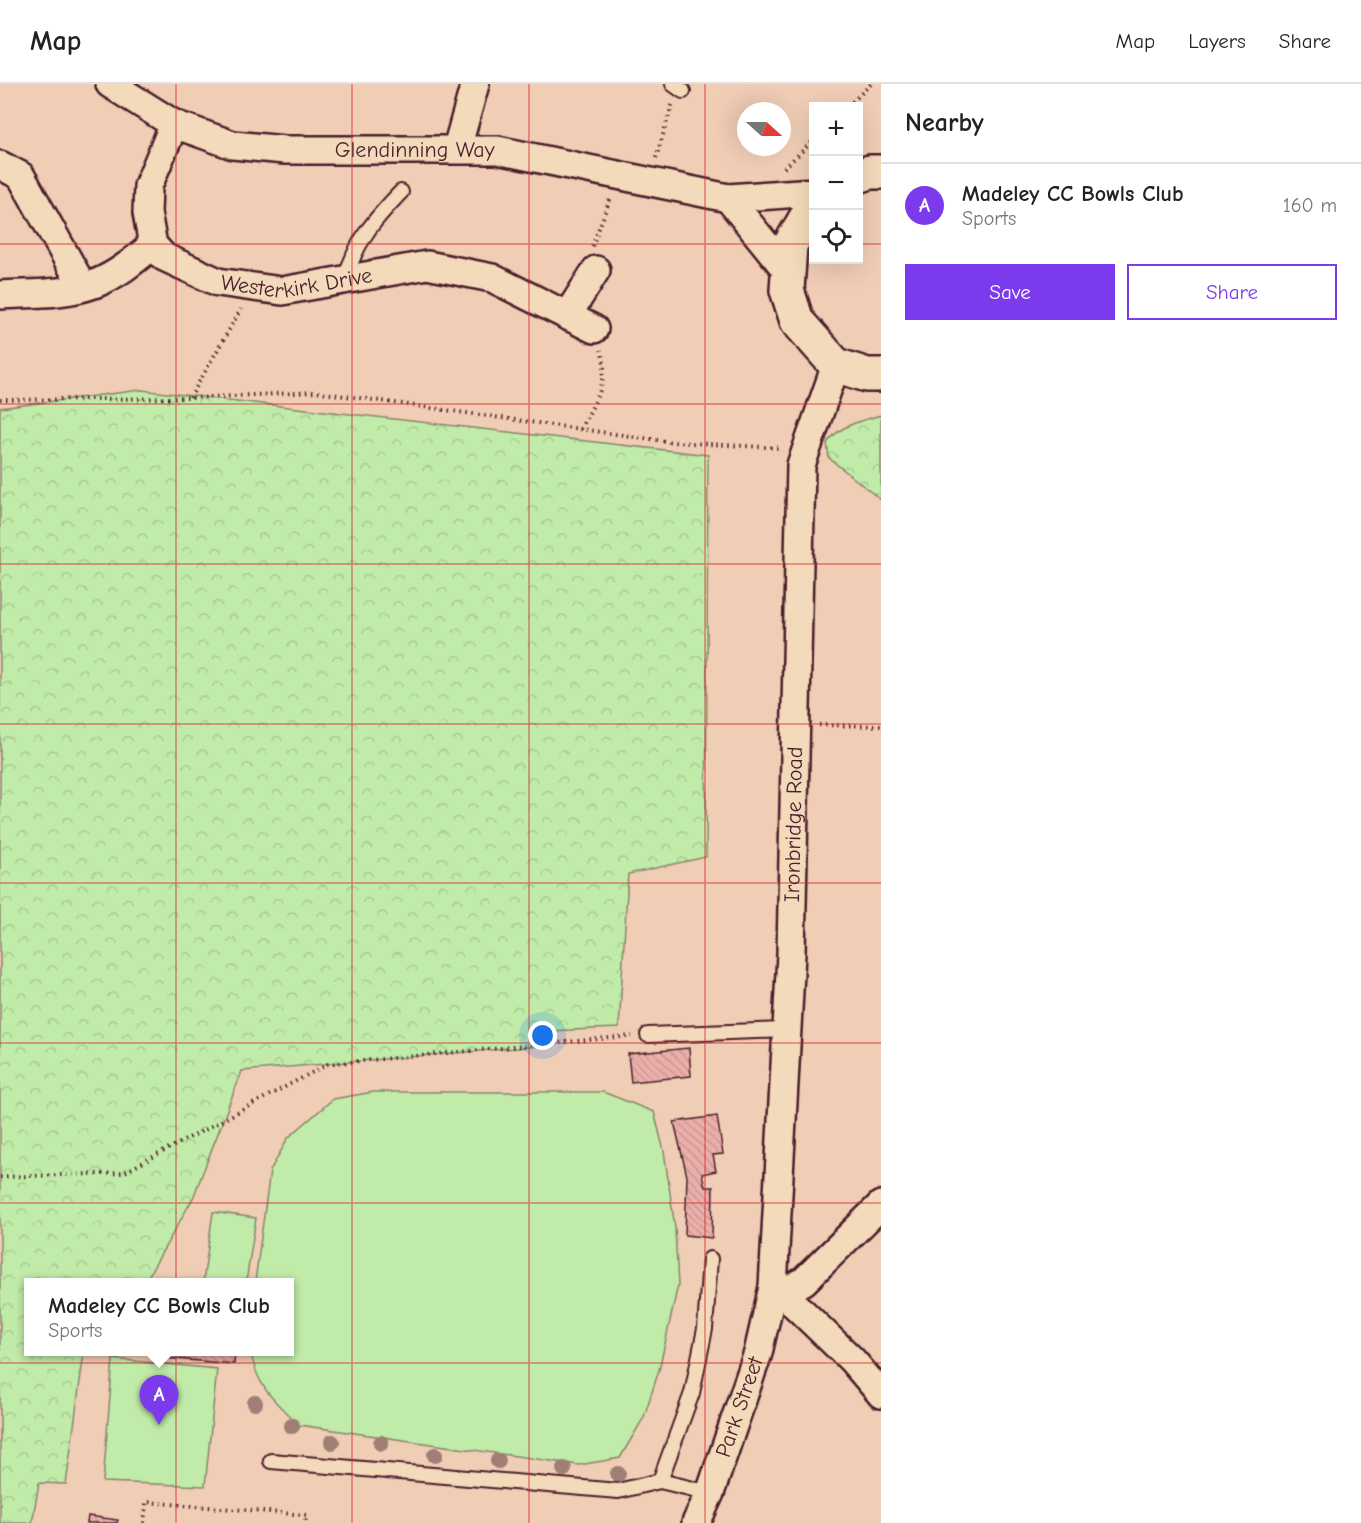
<!DOCTYPE html>
<html lang="en">
<head>
<meta charset="utf-8">
<style>
	:root { --surface:#fff; --page:#f6f6f6; --text:#222; --muted:#767676; --line:#e0e0e0; --accent:#7c3aed }
	body { margin:0; font-family:"Comic Neue",sans-serif; background:var(--page); color:var(--text) }
	.controls { position:absolute; right:18px; top:18px; display:grid; overflow:hidden; border-radius:0px; box-shadow:0 6px 24px #0002 }
	.controls button { width:54px; height:54px; display:grid; place-items:center; padding:0; border:0; border-bottom:2px solid var(--line); background:var(--surface); color:var(--text); font:30px sans-serif }
	.compass { position:absolute; left:737px; top:18px; width:54px; height:54px; border-radius:50%; background:var(--surface); box-shadow:0 6px 24px #0002; rotate:111deg }
	.you { position:absolute; left:543px; top:952px; width:21px; height:21px; margin:-15px; border:4px solid #fff; border-radius:50%; background:#1a73e8; box-shadow:0 0 0 9px #1a73e833 }
	.badge { display:grid; place-items:center; width:39px; height:39px; border-radius:50%; background:var(--accent); color:#fff; font-size:20px; font-weight:700 }
	.pin { position:absolute; translate:-50% -50px; filter:drop-shadow(0 2px 3px #0008) }
	.pin::after { content:''; position:absolute; top:32px; width:21px; height:18px; background:inherit; clip-path:polygon(0 0,100% 0,50% 100%) }
	.popup { position:absolute; left:24px; top:1194px; width:270px; height:78px; box-sizing:border-box; display:grid; place-content:center; border-radius:0px; background:var(--surface); filter:drop-shadow(0 2px 4px #0005); font-size:20px; white-space:nowrap; color:var(--muted) }
	.popup b { font-size:22px; color:var(--text) }
	.popup::after { content:''; position:absolute; left:50%; top:100%; margin-left:-12px; border:12px solid transparent; border-top-color:var(--surface) }
	.list { margin:0; padding:0; list-style:none }
	h2 { display:flex; justify-content:space-between; align-items:center; height:78px; margin:0; padding:0 24px; font-size:26px }
	h2 small { font-size:20px; font-weight:400; color:var(--muted) }
	.list li { display:grid; grid-template-columns:39px 1fr auto; gap:18px; align-items:center; box-sizing:border-box; height:84px; padding:0 24px; border-top:2px solid var(--line) }
	.list b { display:block; font-size:22px; white-space:nowrap }
	.list p { margin:0; font-size:20px; white-space:nowrap; color:var(--muted) }
	.list em { font-size:20px; font-style:normal; color:var(--muted) }
	.actions { display:flex; gap:12px; padding:18px 24px }
	.actions a { flex:1; padding:14px 0; border:2px solid var(--accent); border-radius:0px; text-align:center; font-size:21px; color:var(--accent) }
	.actions .main { background:var(--accent); color:#fff }
	.icon { flex:none; width:33px; height:33px; fill:none; stroke:currentColor; stroke-width:2; stroke-linecap:round; stroke-linejoin:round }
	.map { position:relative; flex:none; width:881px; height:1439px; overflow:hidden }
	header { display:flex; align-items:center; gap:36px; box-sizing:border-box; height:84px; padding:0 30px; background:var(--surface); border-bottom:2px solid var(--line) }
	header strong { font-size:28px }
	nav { display:flex; gap:33px; margin-inline-start:auto; font-size:21px }
	main { display:flex }
	aside { flex:1; background:var(--surface) }
	.map>svg:first-child { display:block }
	.forest { fill:url(#forest-crowns); stroke:#85856a; stroke-width:1.5 }
	.garden { fill:#c0eba8; stroke:#85856a; stroke-width:1.5 }
	.building { fill:url(#building-back-hatch); stroke:#4a1f2b; stroke-width:1.5 }
	.lines { fill:none; stroke-linecap:round; stroke-linejoin:round }
	.lane-casing { stroke:#4a1f2b; stroke-width:18 }
	.street-casing { stroke:#4a1f2b; stroke-width:32 }
	.secondary-casing { stroke:#4a1f2b; stroke-width:38 }
	.path { stroke:#4a1f2b; stroke-width:4; stroke-dasharray:1.5 4.5; stroke-linecap:butt }
	.lane { stroke:#f3daba; stroke-width:14 }
	.street { stroke:#f3daba; stroke-width:27 }
	.secondary { stroke:#f3daba; stroke-width:33 }
	.tree { fill:#9f7e74 }
	.grid { fill:none; stroke:#d62828; stroke-width:1.5; stroke-opacity:0.55 }
	.labels { text-anchor:middle; dominant-baseline:central; stroke-width:6; stroke-linejoin:round; paint-order:stroke }
	.street-label { font-size:22px; fill:#4a1f2b; stroke:#f3daba }
</style>
</head>
<body>
<header>
<strong>Map</strong>
<nav><a>Map</a><a>Layers</a><a>Share</a></nav>
</header>
<main>
<div class="map">
<svg width="881" height="1439" viewBox="0 0 881 1439">
	<defs>
		<pattern id="forest-crowns" width="20" height="18" patternUnits="userSpaceOnUse" patternTransform="scale(1.5)"><rect width="20" height="18" fill="#c0eba8"/><path d="M2 6a3 3 0 1 1 6 0M12 15a3 3 0 1 1 6 0" fill="none" stroke="#a6c991"/></pattern>
		<pattern id="building-back-hatch" width="6" height="6" patternUnits="userSpaceOnUse" patternTransform="scale(1.5)"><rect width="6" height="6" fill="#eaafaa"/><path d="M-1 5l2 2M0 0l6 6M5-1l2 2" fill="none" stroke="#ca9692"/></pattern>
	</defs>
	<rect width="100%" height="100%" fill="#f0cdb5"/>
	<filter id="ink" filterUnits="userSpaceOnUse"><feTurbulence type="fractalNoise" baseFrequency=".0167" numOctaves="2"/><feDisplacementMap in="SourceGraphic" scale="12" xChannelSelector="R" yChannelSelector="G"/><feConvolveMatrix kernelMatrix="1 2 1 2 8 2 1 2 1" color-interpolation-filters="sRGB"/></filter>
	<g filter="url(#ink)">
		<g class="forest">
			<polygon points="141,306 708,371 706,773 628,790 619,944 547,947 551,961 242,987 193,1114 145,1198 28,1198 28,1268 84,1268 66,1400 39,1399 32,1439 0,1439 0,324"/>
			<path d="M881 331V416L829 374 827 359C840 341 860 337 881 331Z"/>
		</g>
		<g class="garden">
			<path d="M374 1008H603L654 1028 664 1067 675 1144 678 1201 659 1286 644 1333 620 1374 579 1381 299 1341C275 1318 256 1302 251 1268H290V1198H255L270 1087 288 1054 333 1015Z"/>
			<polygon points="213,1128 256,1134 246,1198 203,1198"/>
			<polygon points="113,1275 217,1285 205,1402 103,1398"/>
		</g>
		<g class="building">
			<polygon points="689,964 691,992 631,998 628,970"/>
			<polygon points="717,1032 723,1070 713,1071 716,1087 702,1090 705,1103 713,1103 712,1154 685,1151 687,1092 674,1038"/>
			<polygon points="164,1268 235,1268 234,1280 164,1274"/>
			<polygon points="88,1432 118,1436 117,1439 87,1439"/>
		</g>
		<g class="lines">
			<g class="lane-casing">
				<g id="lane">
					<polyline points="673,0 683,7"/>
					<path d="M345 196C356 157 373 137 401 108"/>
					<polyline points="648,951 786,946"/>
					<polyline points="271,1377 618,1407 660,1397 710,1409"/>
					<polyline points="660,1397 692,1309 705,1245 710,1175"/>
				</g>
			</g>
			<g class="street-casing">
				<g id="street">
					<path id="s1" d="M110 0 174 40 233 61 285 66H497L728 114 814 108"/>
					<path id="s2" d="M174 40 148 102 147 129 153 161 164 173 218 198 282 207 427 181 492 194 594 245"/>
					<polyline points="457,64 475,0"/>
					<polyline points="0,81 21,92 83,203"/>
					<polyline points="728,114 788,188"/>
					<path d="M0 211C30 209 65 211 94 200 116 192 135 176 153 161"/>
					<polyline points="567,232 596,186"/>
					<polyline points="773,1203 790,1205 804,1197 881,1121"/>
					<polyline points="790,1205 794,1220 852,1276 881,1310"/>
					<path id="s3" d="M696 1439 710 1409 758 1269 773 1203 791 870 801 381 836 281"/>
				</g>
			</g>
			<g class="secondary-casing">
				<g id="secondary">
					<polyline points="858,92 870,88 881,88"/>
					<polyline points="814,120 790,161 787,206 797,237 836,281 867,291 881,291"/>
				</g>
			</g>
			<g class="path">
				<polyline points="848,22 871,0"/>
				<polyline points="656,74 672,21"/>
				<polyline points="784,84 814,56"/>
				<polyline points="592,162 611,113"/>
				<polyline points="190,314 241,225"/>
				<polyline points="0,316 190,314 317,308 672,358 782,364"/>
				<path d="M580 345C594 319 611 297 601 266"/>
				<polyline points="819,641 881,642"/>
				<polyline points="0,1093 123,1089 328,980 632,952"/>
				<polyline points="144,1439 146,1418 306,1431 305,1439"/>
			</g>
			<use href="#lane" class="lane"/>
			<use href="#street" class="street"/>
			<use href="#secondary" class="secondary"/>
		</g>
		<g class="tree">
			<circle cx="255" cy="1319" r="8"/>
			<circle cx="292" cy="1342" r="8"/>
			<circle cx="332" cy="1358" r="8"/>
			<circle cx="381" cy="1359" r="8"/>
			<circle cx="435" cy="1371" r="8"/>
			<circle cx="498" cy="1377" r="8"/>
			<circle cx="564" cy="1385" r="8"/>
			<circle cx="618" cy="1390" r="8"/>
		</g>
	</g>
	<path class="grid" d="M176 0V1439M352 0V1439M529 0V1439M705 0V1439M0 160H814M858 160H881M0 320H881M0 480H881M0 640H881M0 799H881M0 959H881M0 1119H881M0 1279H881"/>
	<g class="labels">
		<g class="street-label">
			<text stroke="none"><textPath href="#s1" startOffset="320">Glendinning Way</textPath></text>
			<text stroke="none"><textPath href="#s2" startOffset="282">Westerkirk Drive</textPath></text>
			<text stroke="none"><textPath href="#s3" startOffset="712">Ironbridge Road</textPath></text>
			<text stroke="none"><textPath href="#s3" startOffset="124">Park Street</textPath></text>
		</g>
	</g>
</svg>
<div class="controls">
<button>+</button>
<button>−</button>
<button><svg class="icon" aria-label="locate" viewBox="0 0 24 24"><circle cx="12" cy="12" r="6"/><path d="M12 2v4M12 18v4M2 12h4M18 12h4"/></svg></button>
</div>
<svg class="compass" viewBox="-18 -18 36 36"><path d="M0-13l5 13h-10z" fill="#e53935"/><path d="M0 13l5-13h-10z" fill="#767676"/></svg>
<div class="you"></div>
<div class="pin badge" style="left:159px;top:1341px">A</div>
<div class="popup"><b>Madeley CC Bowls Club</b>Sports</div>
</div>
<aside>
<h2>Nearby<small></small></h2>
<ul class="list">
<li><span class="badge">A</span><div><b>Madeley CC Bowls Club</b><p>Sports</p></div><em>160 m</em></li>
</ul>
<div class="actions"><a class="main">Save</a><a>Share</a></div>
</aside>
</main>
</body>
</html>
